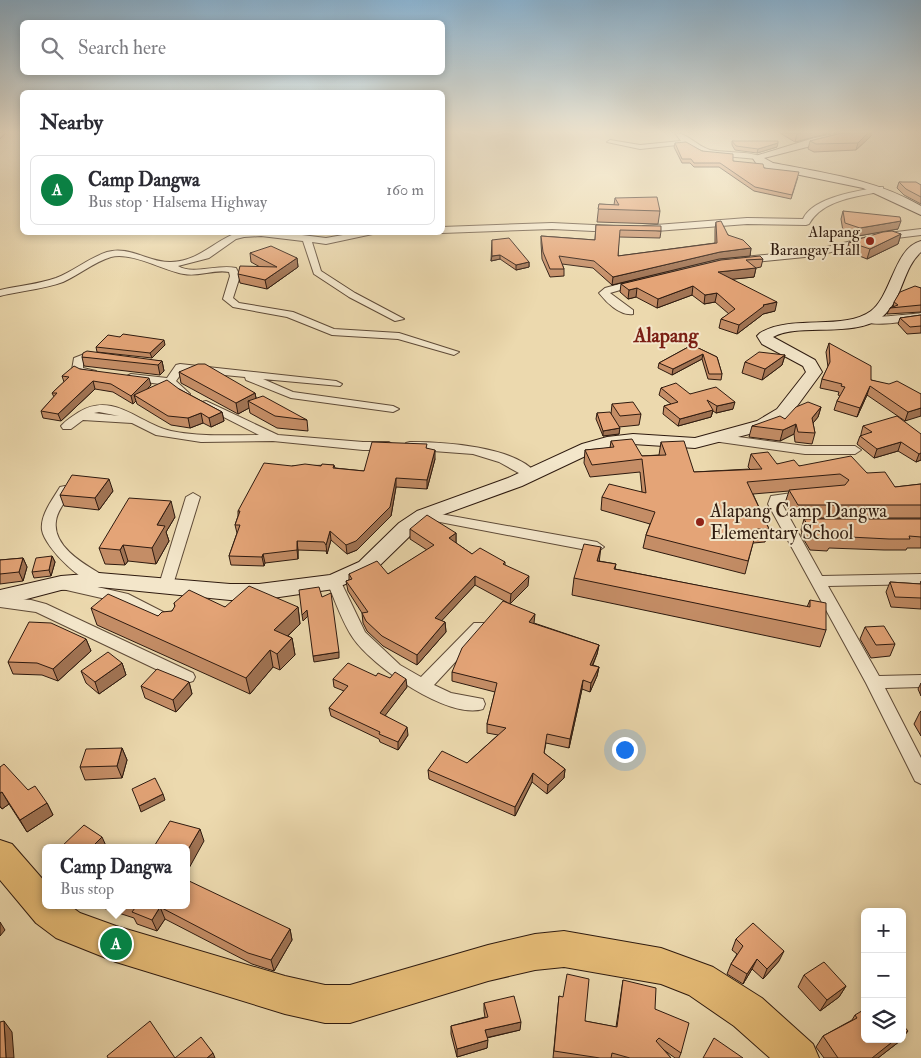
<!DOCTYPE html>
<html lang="en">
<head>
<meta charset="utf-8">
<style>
	:root { --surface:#fff; --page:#f2f2f3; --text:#2b2b33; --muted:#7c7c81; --line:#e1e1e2; --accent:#0b8043 }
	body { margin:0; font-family:"IM FELL Double Pica",serif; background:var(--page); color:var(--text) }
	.controls { position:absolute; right:15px; bottom:15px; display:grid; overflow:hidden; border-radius:8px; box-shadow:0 2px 8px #0003 }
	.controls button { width:45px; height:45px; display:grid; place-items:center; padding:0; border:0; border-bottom:1px solid var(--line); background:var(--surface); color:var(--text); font:25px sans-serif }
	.you { position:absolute; left:624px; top:749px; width:18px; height:18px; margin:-12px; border:4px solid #fff; border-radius:50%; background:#1a73e8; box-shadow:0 0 0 8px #1a73e833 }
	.badge { display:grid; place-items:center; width:32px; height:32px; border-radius:50%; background:var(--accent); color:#fff; font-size:16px; font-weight:700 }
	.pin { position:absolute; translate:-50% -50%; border:2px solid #fff; box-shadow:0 1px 5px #0006 }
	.popup { position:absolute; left:42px; top:844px; width:148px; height:65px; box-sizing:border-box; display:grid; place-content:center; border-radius:8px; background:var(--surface); filter:drop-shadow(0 1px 4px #0005); font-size:16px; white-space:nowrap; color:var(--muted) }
	.popup b { font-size:19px; color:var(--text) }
	.popup::after { content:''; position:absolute; left:50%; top:100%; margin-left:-10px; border:10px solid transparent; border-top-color:var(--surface) }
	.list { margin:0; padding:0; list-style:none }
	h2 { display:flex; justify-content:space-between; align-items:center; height:65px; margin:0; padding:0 20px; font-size:21px }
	h2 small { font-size:16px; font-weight:400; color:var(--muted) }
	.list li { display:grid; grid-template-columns:32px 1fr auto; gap:15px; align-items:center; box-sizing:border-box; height:70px; margin:0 10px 10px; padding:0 10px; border:1px solid var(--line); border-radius:8px }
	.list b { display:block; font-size:19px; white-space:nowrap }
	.list p { margin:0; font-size:16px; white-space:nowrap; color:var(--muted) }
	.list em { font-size:16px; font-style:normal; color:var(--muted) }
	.icon { flex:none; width:28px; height:28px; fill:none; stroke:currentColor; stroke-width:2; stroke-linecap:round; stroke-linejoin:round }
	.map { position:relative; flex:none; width:921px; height:1058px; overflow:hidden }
	.search { position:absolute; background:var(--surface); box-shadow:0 2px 8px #0003; left:20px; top:20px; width:425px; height:55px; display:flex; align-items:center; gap:12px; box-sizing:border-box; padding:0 18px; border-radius:8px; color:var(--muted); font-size:19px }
	.panel { position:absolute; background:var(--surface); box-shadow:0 2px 8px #0003; left:20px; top:90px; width:425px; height:145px; border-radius:8px }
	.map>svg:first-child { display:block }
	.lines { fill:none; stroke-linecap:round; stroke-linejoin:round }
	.minor-casing { stroke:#5e4a37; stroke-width:2 }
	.tertiary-casing { stroke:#5e4a37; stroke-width:2 }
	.secondary-casing { stroke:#2e1a0f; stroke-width:2 }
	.trunk-casing { stroke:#2e1a0f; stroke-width:2 }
	.minor { fill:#f3e6ca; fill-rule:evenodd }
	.tertiary { fill:#f3e6ca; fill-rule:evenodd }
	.secondary { fill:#f3e6ca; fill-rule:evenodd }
	.trunk { fill:#e6bc77; fill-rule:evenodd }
	.wall { fill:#c48d66; stroke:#2e1a0f }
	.shaded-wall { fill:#a07353; stroke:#2e1a0f }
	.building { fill:#e4a477; stroke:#2e1a0f }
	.poi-dot { fill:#8f2418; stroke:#f3e6ca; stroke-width:2 }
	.labels { text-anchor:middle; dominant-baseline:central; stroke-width:4; stroke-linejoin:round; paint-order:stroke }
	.far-poi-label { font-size:16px; fill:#2e1a0f; stroke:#f3e6ca; text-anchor:end }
	.poi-label { font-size:19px; fill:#2e1a0f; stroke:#f3e6ca; text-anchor:start }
	.far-district-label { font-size:20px; font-weight:bold; fill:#7a1f14; stroke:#f3e6ca }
</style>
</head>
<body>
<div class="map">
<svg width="921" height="1058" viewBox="0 0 921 1058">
	<rect width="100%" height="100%" fill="#ecd9ae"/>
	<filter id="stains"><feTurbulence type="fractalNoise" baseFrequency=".004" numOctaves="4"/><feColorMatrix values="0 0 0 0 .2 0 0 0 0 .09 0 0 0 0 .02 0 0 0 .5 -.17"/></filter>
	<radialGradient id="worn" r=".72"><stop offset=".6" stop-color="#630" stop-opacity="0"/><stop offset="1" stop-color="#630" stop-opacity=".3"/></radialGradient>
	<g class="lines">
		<g class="minor-casing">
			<g id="minor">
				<path d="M675 133C687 133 697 146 710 150 723 153 751 151 761 157L757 159 714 155 686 144 640 149 607 142 610 140 640 145 681 141Z"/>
				<path d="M880 187H883V191C857 197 823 199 809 224L806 225 747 224 643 232 639 229 643 226 747 218 803 219C813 197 858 191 880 187Z"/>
				<polygon points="552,223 614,226 618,229 614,232 552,229 442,233 442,227"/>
				<polygon points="921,229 921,235 880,240 815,256 744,263 739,260 744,257 815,250 880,234"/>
				<path d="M240 232H278L326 238 360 232H382L326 244 312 242 321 271 355 293 404 319 395 321 349 297 314 274 303 241 261 236 244 237 236 239 209 258 178 266C192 275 218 264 236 268L240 276 233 298 239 303 293 312 334 329 399 333 459 352 454 355 398 339 332 335 287 317 233 307 223 299 230 276 229 272C214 269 199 277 184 274 165 271 130 251 111 257 94 262 79 275 63 282 44 289 20 291 0 296V290C18 286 39 284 56 278 74 271 89 258 107 252 129 245 149 263 171 262 201 261 215 239 240 232Z"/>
				<path d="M638 279 643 282 641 284 610 293 633 310V314C620 316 606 302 599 293L605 288Z"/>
				<path d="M921 313V319C908 321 871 328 861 320 865 317 910 315 921 313Z"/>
				<path d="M87 353 100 354 105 357C100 363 90 358 83 362V368L96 371V375L77 373 72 370 74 358Z"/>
				<polygon points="180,364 336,381 342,384 340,386 263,379 293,392 393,406 399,409 393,412 291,398 246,380 245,377 183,371 176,381 190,394 184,397 167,385 131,380 125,377 131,374 167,378 176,365"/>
				<path d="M206 401 278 435 363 442H389L395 446 389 450H363L273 441 201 442 156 435 132 423 83 420 71 429H63L61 426C66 420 73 416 79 412 114 391 139 424 171 431 200 437 230 435 259 435L202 406V402ZM99 412 119 416 94 413Z"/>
				<polygon points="717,434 805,446 855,446 861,450 855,454 805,454 713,441 711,438 713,435"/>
				<path d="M410 442C443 442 515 446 537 474L536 477H526L499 462 473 454 406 449 404 446 406 443Z"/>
				<path d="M65 486 72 490C67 500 57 510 56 521 52 547 86 565 104 576L106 580 104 584C86 589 45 548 42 530 40 515 53 499 60 487Z"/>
				<polygon points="806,491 813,495 811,498 782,504 822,576 921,574 921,584 828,586 879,676 921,675 921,687 885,688 921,758 921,784 915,781 866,683 768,504 771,496"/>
				<polygon points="193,493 200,497 172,588 170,592 160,592 158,588 186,497"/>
				<polygon points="424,511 597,542 604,547 597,552 419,518 417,515 419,512"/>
				<path d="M334 577 339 578 341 582 365 632 400 665 421 677 474 623H484L487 627 484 631 434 685 451 693 483 699 485 704 483 709C448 720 372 666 353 638 342 622 335 600 327 582L329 578Z"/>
				<polygon points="67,580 128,594 175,618 178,622 175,626 170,628 119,602 62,589 60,585 62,581"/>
				<polygon points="0,597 31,600 46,604 193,673 195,677 193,681 187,683 181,681 36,612 0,607"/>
			</g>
		</g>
		<g class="tertiary-casing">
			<polygon id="tertiary" points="0,133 5,133 0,138"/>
		</g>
		<g class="secondary-casing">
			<g id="secondary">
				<path d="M839 133H862L764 158 773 163C824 173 875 179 921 206V215L863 188 766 168 756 163 752 157 814 138Z"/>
				<path d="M921 241V252C902 269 903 300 882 317 854 339 799 322 773 337L815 360 822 372 789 417 769 429 695 448 633 444 609 447 594 452 522 486 431 519 413 533 373 572 334 589 259 600H230L99 587 61 590 0 606V590L61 576 99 573 230 584H259L330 575 359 562 399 523 417 511 508 478 582 444 607 437 633 434 695 438 757 421 777 409 806 372 803 366 762 344 757 336 760 333C791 314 844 331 871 311 892 295 894 248 921 241Z"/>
			</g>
		</g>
		<g class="trunk-casing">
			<polygon id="trunk" points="0,840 12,844 46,883 46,905 69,905 80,913 116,926 285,976 325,985 350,985 488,945 535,934 564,931 661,948 713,967 762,998 813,1044 819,1058 770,1058 734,1026 689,995 661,984 564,967 535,970 488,981 350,1023 325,1023 285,1014 116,962 56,938 36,923 0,880"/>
		</g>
		<use href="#minor" class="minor"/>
		<use href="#tertiary" class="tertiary"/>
		<use href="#secondary" class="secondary"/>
		<use href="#trunk" class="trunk"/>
	</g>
	<g class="wall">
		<polygon points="780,133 830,133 795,142"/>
		<polygon points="842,133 871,133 871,136 856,150 814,152 808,149 810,141"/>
		<polygon points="732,141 777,147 757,153 735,150 732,145"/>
		<polygon points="675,143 702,151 733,161 798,177 791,199 754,191 719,167 694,167 690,163 682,163 674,147"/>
		<polygon points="899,182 921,185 921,204 904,195 897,188"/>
		<polygon points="615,198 660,211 658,224 597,222 599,204 614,205"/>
		<polygon points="843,211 898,229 858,236 843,231 841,219"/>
		<polygon points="716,222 728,235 751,248 750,256 719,259 612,285 593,268 562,264 564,269 564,276 550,277 542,259 541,243 541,236 595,240 596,225 661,231 660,238 619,237 618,256 715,243 715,229"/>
		<polygon points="901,234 898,244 867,259 847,251 849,242"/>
		<polygon points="492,240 529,262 529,267 516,270 500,259 491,261"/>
		<polygon points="250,253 297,258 298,267 267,289 240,283 238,274 260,267 251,262"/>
		<polygon points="763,259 761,267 756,268 754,277 732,279 775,311 763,314 762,315 737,334 719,328 721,319 729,314 715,302 704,304 692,295 657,308 636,297 628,299 620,292 621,284 721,260"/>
		<polygon points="921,288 921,312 887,314 890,308 893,307 894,302"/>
		<polygon points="921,315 921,333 907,334 898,324 900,318"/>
		<polygon points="120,337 165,345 152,358 97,352 96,347"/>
		<polygon points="829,343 871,380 921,394 905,421 867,395 857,417 834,410 837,401 840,396 838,395 839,392 820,388 822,379 828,367 826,352"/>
		<polygon points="692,345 717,357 722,374 721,380 708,379 702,359 672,375 658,368 659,363"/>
		<polygon points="785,355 782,365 762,380 742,373 745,362"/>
		<polygon points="82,357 162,361 164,371 160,375 84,366"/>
		<polygon points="80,369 151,385 147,389 179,389 222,412 224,421 211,427 203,423 190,428 171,425 137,404 136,401 133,404 113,392 95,389 61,421 43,418 41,411 54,397 52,393 64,382 62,376"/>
		<polygon points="179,372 255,393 256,398 307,420 308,431 277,428 250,413 249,408 238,414 181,383"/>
		<polygon points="661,388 690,394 733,409 716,413 713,411 711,417 678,426 663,414 664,406 671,404 659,395"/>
		<polygon points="612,404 641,414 639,425 619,427 619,434 603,436 596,419 597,413 611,414"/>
		<polygon points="821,407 818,417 813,423 815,433 812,444 795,442 794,434 780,441 749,437 752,426 785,419"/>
		<polygon points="863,426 921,434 921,460 916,462 898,451 874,458 857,444 860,436 861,435 861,434"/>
		<polygon points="611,441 642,456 659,455 661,442 694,472 750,469 748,467 751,454 777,464 799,466 867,473 895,487 921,484 921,518 794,518 785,503 789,491 753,494 769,529 765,542 753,543 745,574 643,548 646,535 650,524 601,510 602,497 642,492 640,472 590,477 584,463 585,450 610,448"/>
		<polygon points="427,448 435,459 427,489 396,487 391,516 357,550 347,554 331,540 327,554 326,551 298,550 298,559 265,563 264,566 231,565 229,556 237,533 235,525 238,516 238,511 292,466 334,465 335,468 364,471"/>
		<polygon points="113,491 99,510 64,506 60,495"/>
		<polygon points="175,517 166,532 169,541 156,564 128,561 125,565 105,564 99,548"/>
		<polygon points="804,519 921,519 921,548 907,548 906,550 884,550 829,548 827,551 810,550 801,535 802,532 801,530"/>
		<polygon points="410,529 456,533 456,543 472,554 505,562 505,565 528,586 510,604 475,585 441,621 445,622 446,632 417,665 383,646 367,631 363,623 362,613 348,591 346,581 349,580 349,574 388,574 427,550 410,539"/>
		<polygon points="52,556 55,562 51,576 34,578 32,572"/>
		<polygon points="23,558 27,567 23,581 0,584 0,560"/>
		<polygon points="599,561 616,564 615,569 807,607 810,600 826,630 820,647 572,595 574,578"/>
		<polygon points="921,581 921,609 891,607 886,592 890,582 920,584"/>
		<polygon points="174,603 225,607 298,607 300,624 288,636 292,638 295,655 280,670 273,667 250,694 97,625 91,608 158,616 172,611 175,607"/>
		<polygon points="534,623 599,645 597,654 593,665 599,667 597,676 590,692 582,689 569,748 546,743 544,753 565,769 564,778 547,794 532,782 515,816 429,779 428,770 467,763 498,735 487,733 487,724 495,692 452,681 452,672"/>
		<polygon points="865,627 895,644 890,656 871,658 860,639"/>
		<polygon points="86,639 91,651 58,681 42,675 13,674 8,662"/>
		<polygon points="122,663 126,675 99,694 86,683 81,671"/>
		<polygon points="376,676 407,687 385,715 408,735 398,750 380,742 379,739 331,716 329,708 344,691 334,687 333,679"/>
		<polygon points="189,682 192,694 176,712 145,698 141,686"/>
		<polygon points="921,683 921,696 918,689"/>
		<polygon points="921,711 921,736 914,724 920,712"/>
		<polygon points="122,748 127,760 122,778 85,780 80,767"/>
		<polygon points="0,767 28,790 47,803 53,815 27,832 9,804 2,809 0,807"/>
		<polygon points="99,905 186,905 290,929 292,940 274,971 252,964 165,919 157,931 137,924 134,918 100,907"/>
		<polygon points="736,939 779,961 763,979 752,969 743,984 727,974 731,964 737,954 732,950"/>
		<polygon points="804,975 846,986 839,997 820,1011 798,987"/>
		<polygon points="623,980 655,1009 681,1053 679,1058 675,1058 664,1050 671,1058 553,1058 559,996 585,1021 616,1027 622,987"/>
		<polygon points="484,1003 520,1030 487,1038 487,1048 457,1057 451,1034 451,1026 485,1017 484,1011"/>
		<polygon points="855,1015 900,1041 878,1058 824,1058 816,1047 823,1036 852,1020"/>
	</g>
	<g class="shaded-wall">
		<polygon points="802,133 830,133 795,142 797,134"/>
		<polygon points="868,133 871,133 871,136 856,150 858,143"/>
		<polygon points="778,143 777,147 757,153 758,149"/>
		<polygon points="901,221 898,229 858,236 860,228"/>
		<polygon points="901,234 898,244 867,259 870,249"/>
		<polygon points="751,248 750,256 719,259 612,285 613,277 720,252"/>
		<polygon points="500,255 500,259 491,261 492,256"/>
		<polygon points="297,258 298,267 267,289 265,280"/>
		<polygon points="529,262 529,267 516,270 516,265"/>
		<polygon points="756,268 754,277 716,281 718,272"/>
		<polygon points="693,286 692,295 657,308 658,299"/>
		<polygon points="637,288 636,297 628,299 629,290"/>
		<polygon points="717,293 715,302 704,304 705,295"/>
		<polygon points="777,302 775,311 763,314 762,315 737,334 739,325 763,305"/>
		<polygon points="164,340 165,345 152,358 150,353"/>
		<polygon points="703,354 702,359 672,375 673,369"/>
		<polygon points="785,355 782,365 762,380 765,369"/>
		<polygon points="162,361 164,371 160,375 158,365"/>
		<polygon points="149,378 151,385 139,398 134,395 136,401 133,404 131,396"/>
		<polygon points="93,381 95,389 61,421 58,414"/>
		<polygon points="870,386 867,395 857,417 860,408"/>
		<polygon points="255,393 257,404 248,401 249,408 238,414 236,403"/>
		<polygon points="735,402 733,409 716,413 717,406"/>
		<polygon points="821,407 818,417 809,428 812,418"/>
		<polygon points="921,408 921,416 905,421 908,412"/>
		<polygon points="713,410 711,417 678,426 680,419"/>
		<polygon points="222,412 224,421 211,427 209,418"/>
		<polygon points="201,413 203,423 190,428 188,418"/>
		<polygon points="796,424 794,434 780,441 783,430"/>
		<polygon points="620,428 619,434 603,436 603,431"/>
		<polygon points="901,442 898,451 874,458 877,449"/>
		<polygon points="435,450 435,459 427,489 427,480"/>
		<polygon points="921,453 921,460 916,462 919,454"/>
		<polygon points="396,478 396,487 391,516 357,550 347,554 346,545"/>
		<polygon points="109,479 113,491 99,510 95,498"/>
		<polygon points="171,501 175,517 166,532 169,541 156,564 152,548 157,525"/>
		<polygon points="330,531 331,540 327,554 326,545"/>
		<polygon points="456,533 456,543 449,548 449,538"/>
		<polygon points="297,541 298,550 298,559 297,550"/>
		<polygon points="123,545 128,561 125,565 120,550"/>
		<polygon points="601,547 599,563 597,561"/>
		<polygon points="263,554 265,563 264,566 262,557"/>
		<polygon points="52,556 55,562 51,576 49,570"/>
		<polygon points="23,558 27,567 23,581 19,572"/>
		<polygon points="475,576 475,585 435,628 435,618"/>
		<polygon points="529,576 528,586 510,604 511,594"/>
		<polygon points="298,607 300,624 277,646 274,630"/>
		<polygon points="307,610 308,616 303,621 302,615"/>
		<polygon points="535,614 534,623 528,631 529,622"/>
		<polygon points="445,622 446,632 417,665 417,655"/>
		<polygon points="292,638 295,655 280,670 277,654"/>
		<polygon points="86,639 91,651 58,681 53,669"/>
		<polygon points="599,645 597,654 589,673 590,665"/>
		<polygon points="270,650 273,667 250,694 246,678"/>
		<polygon points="339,652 339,658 314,662 313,656"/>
		<polygon points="122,663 126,675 99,694 95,682"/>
		<polygon points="599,667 597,676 590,692 591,683"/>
		<polygon points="406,679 407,687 381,721 380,713"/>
		<polygon points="583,680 582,689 569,748 570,739"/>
		<polygon points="189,682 192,694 176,712 173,700"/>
		<polygon points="407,727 408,735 398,750 398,742"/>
		<polygon points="122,748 127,760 122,778 117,766"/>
		<polygon points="565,769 564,778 547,794 548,785"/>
		<polygon points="533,773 532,782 515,816 515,807"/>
		<polygon points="2,792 9,804 2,809 0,806 0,793"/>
		<polygon points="163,794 165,800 141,812 139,806"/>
		<polygon points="47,803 53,815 27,832 20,820"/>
		<polygon points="200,829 204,841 188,870 186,865 186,853"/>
		<polygon points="102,837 107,848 91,848"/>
		<polygon points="160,907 165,919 157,931 152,920"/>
		<polygon points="0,922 5,930 0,936"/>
		<polygon points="290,929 292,940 274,971 271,960"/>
		<polygon points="784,951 779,961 763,979 767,969"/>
		<polygon points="757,959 752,969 743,984 747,974"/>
		<polygon points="846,986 839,997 820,1011 827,1000"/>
		<polygon points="4,1021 12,1032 14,1058 6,1058"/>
		<polygon points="521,1022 520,1030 485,1038 485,1030"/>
		<polygon points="908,1031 902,1039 902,1035"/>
		<polygon points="896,1039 902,1039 900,1041 878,1058 871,1058"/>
		<polygon points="488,1040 487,1048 457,1057 457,1049"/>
		<polygon points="213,1053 215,1058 207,1058"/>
	</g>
	<g class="building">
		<polygon points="842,133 868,133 858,143 816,144 810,141"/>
		<polygon points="732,141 778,141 778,143 758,149 736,146"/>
		<polygon points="686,142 702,151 733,154 733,161 763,164 764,168 799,172 792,195 755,187 720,163 694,163 691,159 682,159 675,143"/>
		<polygon points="899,182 916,182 921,185 921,197 906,189"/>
		<polygon points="657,197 660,211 598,209 599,204 619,205 615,198"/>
		<polygon points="843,211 900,217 901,221 860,228 845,223"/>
		<polygon points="721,221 728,235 743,240 751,248 720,252 613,277 594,261 559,256 564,269 550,269 543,252 541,236 595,240 596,225 661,226 661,231 620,230 618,256 717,243 716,222"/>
		<polygon points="892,231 901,234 870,249 849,242 883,232"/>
		<polygon points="509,238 529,262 516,265 500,255 492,256 492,240"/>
		<polygon points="271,246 297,258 265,280 238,274 240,266 277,267 250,253"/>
		<polygon points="760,256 763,259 746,260 756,268 718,272 777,302 763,305 764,306 739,325 721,319 735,309 717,293 705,295 693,286 658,299 637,288 629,290 621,284 721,260"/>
		<polygon points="915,286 921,288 921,305 890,308 898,305 894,302 900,292"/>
		<polygon points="921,315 921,326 910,327 900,318"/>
		<polygon points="123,334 164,340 150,353 96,347 108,335 120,337"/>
		<polygon points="829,343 871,366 871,380 889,384 897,381 921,394 921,408 908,412 870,386 860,408 837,401 845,387 841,386 842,384 822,379 830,362"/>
		<polygon points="692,345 717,357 722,374 709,374 703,354 673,369 659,363"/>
		<polygon points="87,351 162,361 158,365 82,357 83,353"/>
		<polygon points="759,352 785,355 765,369 745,362"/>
		<polygon points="198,364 205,364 255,393 236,403 179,372"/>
		<polygon points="74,366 80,369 149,378 131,396 111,384 93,381 58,414 41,411 57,393 52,393 69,377 62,376"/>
		<polygon points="167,380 179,389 222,412 209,418 201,413 188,418 168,416 134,395"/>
		<polygon points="676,383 690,394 716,387 735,402 717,406 707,400 713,410 680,419 664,406 678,402 661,388"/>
		<polygon points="263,396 307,420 275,416 248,401"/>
		<polygon points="633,402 641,414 620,416 612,404"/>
		<polygon points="808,402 821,407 812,418 815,433 798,432 796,424 783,430 752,426 780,416 785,419 796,407"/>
		<polygon points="610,412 620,428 603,431 597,413"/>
		<polygon points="897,416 921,434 921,453 919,454 901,442 877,449 860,436 872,432 863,426"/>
		<polygon points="632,439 642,456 666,455 661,442 684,441 694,472 762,469 751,454 768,452 777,464 794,460 799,466 851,456 867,473 885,472 895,487 921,484 921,505 798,505 789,490 845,485 849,480 840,474 747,482 769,529 757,529 748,561 646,535 655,512 602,497 609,484 646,493 642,459 592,465 585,450 614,447 611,441"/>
		<polygon points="372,442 427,444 426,448 435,450 427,480 396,478 390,507 356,541 346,545 330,531 326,545 324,542 297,541 297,550 263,554 262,557 229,556 240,525 235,525 240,511 238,511 264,463 292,466 305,464 321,466 322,464 334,465 333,468 364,471"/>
		<polygon points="72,475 109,479 95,498 60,495"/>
		<polygon points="129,498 171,501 157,525 165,526 152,548 123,545 120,550 99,548"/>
		<polygon points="427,515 456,533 449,538 472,554 480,548 505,562 503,564 529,576 511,594 475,576 435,618 445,622 417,655 382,636 366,621 362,613 368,612 346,581 352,579 349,574 377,561 388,574 434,545 410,529"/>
		<polygon points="804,519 921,519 921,537 909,536 910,539 889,539 830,536 831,540 813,539 805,524 807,524"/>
		<polygon points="584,544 601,547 597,561 616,564 614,569 810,607 810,600 826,603 826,630 574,578"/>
		<polygon points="52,556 49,570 32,572 36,558"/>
		<polygon points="23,558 19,572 0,574 0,560"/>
		<polygon points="890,582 921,584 921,598 895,597"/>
		<polygon points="249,586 298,607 274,630 292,638 277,654 270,650 246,678 91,608 108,594 158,616 162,612 172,611 175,606 174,603 189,590 225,607"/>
		<polygon points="319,587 322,597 331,593 339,652 313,656 307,610 302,615 299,590"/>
		<polygon points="503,601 535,614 529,622 599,645 590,665 599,667 591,683 583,680 570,739 547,734 544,753 565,769 548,785 533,773 515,807 428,770 442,751 467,763 506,728 487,724 497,683 452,672 462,648"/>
		<polygon points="29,622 51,623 86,639 53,669 37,663 8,662"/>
		<polygon points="884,626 895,644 876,645 865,627"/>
		<polygon points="108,652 122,663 95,682 81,671"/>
		<polygon points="348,663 376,676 378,673 390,678 395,672 406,679 380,713 407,727 398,742 379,734 380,732 329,708 348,686 333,679"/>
		<polygon points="157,669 189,682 173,700 141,686"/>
		<polygon points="122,748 117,766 80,767 86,749"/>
		<polygon points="4,764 28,790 35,786 47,803 20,820 2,792 0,793 0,767"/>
		<polygon points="155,778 163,794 139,806 132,789"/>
		<polygon points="170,821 200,829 186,853 186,848 153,848"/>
		<polygon points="84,825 102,837 91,848 60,848"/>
		<polygon points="187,880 290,929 271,960 248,953 160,907 152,920 132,912 135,908 126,905 186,905 186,881"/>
		<polygon points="753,923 784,951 767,969 757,959 747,974 731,964 743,946 736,939"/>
		<polygon points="824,962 846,986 827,1000 804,975"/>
		<polygon points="567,974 589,979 585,1021 617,1027 623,980 656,988 655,1009 689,1023 681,1053 659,1038 656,1041 671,1058 630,1058 612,1053 611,1058 600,1058 554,1051 559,996 563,997"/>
		<polygon points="514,996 521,1022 485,1030 488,1040 457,1049 451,1026 488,1017 484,1003"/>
		<polygon points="865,1009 865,1039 896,1039 872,1058 838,1058 823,1036 857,1018 855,1015"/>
		<polygon points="4,1021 6,1058 0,1058 0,1022"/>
		<polygon points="150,1021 175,1058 201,1037 213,1053 207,1058 108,1058 107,1056"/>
		<polygon points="902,1024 908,1031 902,1035"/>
		<polygon points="714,1038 743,1058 703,1058"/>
	</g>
	<linearGradient id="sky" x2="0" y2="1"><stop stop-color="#8bb5d4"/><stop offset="0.47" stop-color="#f6eedb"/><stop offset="1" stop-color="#f6eedb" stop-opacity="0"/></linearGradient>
	<rect width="921" height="281" fill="url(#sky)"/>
	<g class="poi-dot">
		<circle cx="870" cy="241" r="5"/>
		<circle cx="700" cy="522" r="5"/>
	</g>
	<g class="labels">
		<g class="far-poi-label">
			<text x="860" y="232">Alapang<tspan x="860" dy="18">Barangay Hall</tspan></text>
		</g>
		<g class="poi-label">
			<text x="710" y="511">Alapang Camp Dangwa<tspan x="710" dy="22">Elementary School</tspan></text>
		</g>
		<g class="far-district-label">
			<text x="666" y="335">Alapang</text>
		</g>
	</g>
	<rect width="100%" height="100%" filter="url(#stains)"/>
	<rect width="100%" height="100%" fill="url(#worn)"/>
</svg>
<div class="controls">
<button>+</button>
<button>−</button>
<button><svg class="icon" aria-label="layers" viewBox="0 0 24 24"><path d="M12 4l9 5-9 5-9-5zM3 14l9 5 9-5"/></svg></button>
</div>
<div class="you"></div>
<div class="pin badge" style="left:116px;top:944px">A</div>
<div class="popup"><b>Camp Dangwa</b>Bus stop</div>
<div class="search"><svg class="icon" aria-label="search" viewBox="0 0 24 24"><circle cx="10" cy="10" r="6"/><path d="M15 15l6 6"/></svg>Search here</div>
<section class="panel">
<h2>Nearby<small></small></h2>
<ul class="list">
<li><span class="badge">A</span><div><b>Camp Dangwa</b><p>Bus stop · Halsema Highway</p></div><em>160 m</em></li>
</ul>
</section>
</div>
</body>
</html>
